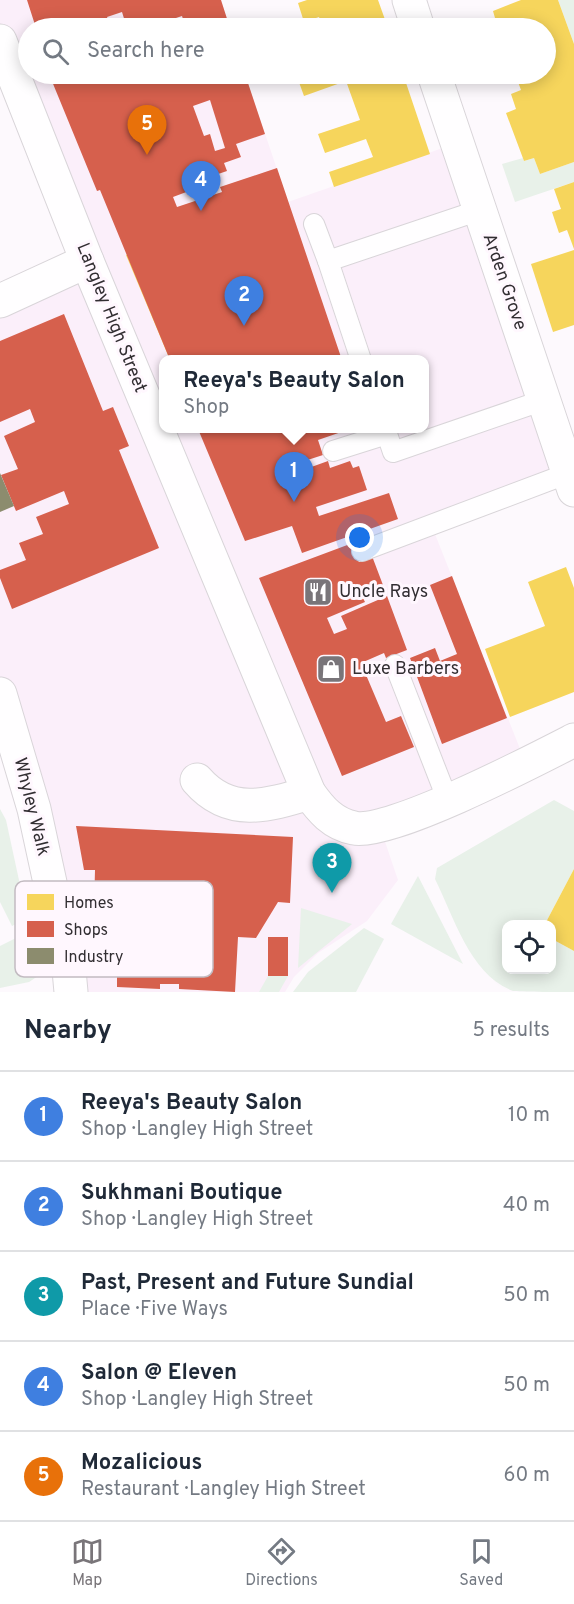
<!DOCTYPE html>
<html lang="en">
<head>
<meta charset="utf-8">
<style>
	:root { --surface:#fff; --page:#f6f6f7; --text:#1f2937; --muted:#747a83; --line:#e0e1e3; --accent:#797579 }
	body { margin:0; font-family:Overpass,sans-serif; background:var(--page); color:var(--text) }
	.controls { position:absolute; right:18px; bottom:18px; display:grid; overflow:hidden; border-radius:12px; box-shadow:0 3px 15px #0003 }
	.controls button { width:54px; height:54px; display:grid; place-items:center; padding:0; border:0; border-bottom:2px solid var(--line); background:var(--surface); color:var(--text); font:30px sans-serif }
	.you { position:absolute; left:360px; top:538px; width:21px; height:21px; margin:-15px; border:4px solid #fff; border-radius:50%; background:#1a73e8; box-shadow:0 0 0 9px #1a73e833 }
	.badge { display:grid; place-items:center; width:39px; height:39px; border-radius:50%; background:var(--accent); color:#fff; font-size:20px; font-weight:700 }
	.pin { position:absolute; translate:-50% -50px; filter:drop-shadow(0 2px 3px #0008) }
	.pin::after { content:''; position:absolute; top:32px; width:21px; height:18px; background:inherit; clip-path:polygon(0 0,100% 0,50% 100%) }
	.popup { position:absolute; left:159px; top:355px; width:270px; height:78px; box-sizing:border-box; display:grid; place-content:center; border-radius:12px; background:var(--surface); filter:drop-shadow(0 2px 4px #0005); font-size:20px; white-space:nowrap; color:var(--muted) }
	.popup b { font-size:22px; color:var(--text) }
	.popup::after { content:''; position:absolute; left:50%; top:100%; margin-left:-12px; border:12px solid transparent; border-top-color:var(--surface) }
	.list { margin:0; padding:0; list-style:none }
	h2 { display:flex; justify-content:space-between; align-items:center; height:78px; margin:0; padding:0 24px; font-size:26px }
	h2 small { font-size:20px; font-weight:400; color:var(--muted) }
	.list li { display:grid; grid-template-columns:39px 1fr auto; gap:18px; align-items:center; box-sizing:border-box; height:90px; padding:0 24px; border-top:2px solid var(--line) }
	.list b { display:block; font-size:22px; white-space:nowrap }
	.list p { margin:0; font-size:20px; white-space:nowrap; color:var(--muted) }
	.list em { font-size:20px; font-style:normal; color:var(--muted) }
	.icon { flex:none; width:33px; height:33px; fill:none; stroke:currentColor; stroke-width:2; stroke-linecap:round; stroke-linejoin:round }
	.map { position:relative; flex:none; width:574px; height:992px; overflow:hidden }
	.search { position:absolute; background:var(--surface); box-shadow:0 3px 15px #0003; left:18px; right:18px; top:18px; height:66px; display:flex; align-items:center; gap:15px; box-sizing:border-box; padding:0 21px; border-radius:33px; color:var(--muted); font-size:22px }
	.sheet { height:528px; background:var(--surface) }
	nav { display:flex; justify-content:space-around; align-items:center; box-sizing:border-box; height:84px; border-top:2px solid var(--line); background:var(--surface); font-size:16px; color:var(--muted) }
	nav a { display:grid; justify-items:center; gap:3px }
	nav .on { color:var(--accent) }
	.map>svg:first-child { display:block }
	.built { fill:#fbeffa; fill-rule:evenodd }
	.green { fill:#e8f1e9 }
	.homes { fill:#f6d55c }
	.shops { fill:#d6604d; fill-rule:evenodd }
	.industry { fill:#8c8c6e }
	.lines { fill:none; stroke-linecap:round; stroke-linejoin:round }
	.lane-casing { stroke:#d9d5d9; stroke-width:22 }
	.street-casing { stroke:#d9d5d9; stroke-width:35 }
	.secondary-casing { stroke:#d9d5d9; stroke-width:35 }
	.lane { stroke:#fffeff; stroke-width:20 }
	.street { stroke:#fffeff; stroke-width:33 }
	.secondary { stroke:#fffeff; stroke-width:33 }
	.labels { text-anchor:middle; dominant-baseline:central; stroke-width:6; stroke-linejoin:round; paint-order:stroke }
	.street-label { font-size:18px; fill:#322e32; stroke:#fff7fe }
	.poi-label { font-size:18px; fill:#322e32; stroke:#fff7fe; text-anchor:start }
	.key { fill:#fff7fe; stroke:#c2bbc1; stroke-width:1.5 }
	.key-label { font-size:16px; fill:#322e32 }
</style>
</head>
<body>
<div class="map">
<svg width="574" height="992" viewBox="0 0 574 992">
	<rect width="100%" height="100%" fill="#fdf9fd"/>
	<path class="built" d="M0 0H221L230 28H28V74H245L288 202 457 143 572 483 435 534 526 764 380 827 398 880 367 921 318 953 294 977 285 992H71L0 694V301L87 261 0 41ZM164 360H424V428H164Z"/>
	<g class="green">
		<polygon points="558,0 574,0 574,44"/>
		<polygon points="523,158 524,161 534,158 540,174 574,162 574,182 515,202 502,164"/>
		<path d="M554 800 574 811V869L545 924H506V969H552V939L574 951V992C558 992 527 992 513 991 470 975 454 917 435 879L437 868Z"/>
		<polygon points="0,809 6,820 25,908 22,921 12,926 0,902"/>
		<polygon points="418,876 463,964 391,924"/>
		<polygon points="301,908 352,924 298,968"/>
		<polygon points="364,928 384,939 356,992 293,992 308,972"/>
		<polygon points="22,935 32,937 38,976 29,982 0,988 0,946"/>
		<polygon points="268,976 288,976 279,992 259,992"/>
	</g>
	<g class="homes">
		<polygon points="307,0 378,0 388,28 306,28 321,23 319,17 304,22 298,3"/>
		<polygon points="521,0 558,0 574,44 574,162 540,174 534,158 524,161 506,113 516,109 511,94 521,90 515,74 546,74 546,28 489,28 497,25 493,11"/>
		<polygon points="296,74 403,74 430,154 334,187 329,172 373,157 366,139 325,153 318,134 360,120 346,81 304,96"/>
		<polygon points="574,182 574,249 567,230 559,233 552,212 561,209 554,189"/>
		<polygon points="199,231 215,270 251,357 241,360 170,360 126,255"/>
		<polygon points="574,250 574,325 553,332 531,264"/>
		<polygon points="566,567 574,588 574,692 510,717 485,649 545,626 528,582"/>
		<polygon points="574,869 574,951 552,939 552,924 545,924"/>
	</g>
	<g class="shops">
		<polygon points="27,0 221,0 230,28 186,28 182,16 170,20 174,28 127,28 122,12 107,17 111,28 36,28"/>
		<path d="M49 74H192L196 84 204 82 201 74H245L265 134 236 144 241 157 224 163 227 171 186 185 189 191 173 197 177 207 222 192 220 187 277 168 342 360H170L100 190 97 191ZM210 100 225 148 215 151 210 134 204 136 193 106Z"/>
		<polygon points="64,314 103,411 113,407 129,446 119,450 159,548 12,609 0,578 0,570 26,560 19,543 43,534 36,517 69,504 64,491 16,511 1,475 18,469 4,436 35,422 30,409 0,422 0,341"/>
		<polygon points="198,429 350,429 318,440 323,455 289,466 292,474 328,461 330,468 350,461 353,468 359,466 367,490 316,507 319,516 389,493 398,519 302,553 292,526 245,541"/>
		<polygon points="350,544 359,562 372,556 386,593 374,597 371,592 362,596 365,602 327,618 334,634 347,629 341,616 387,596 407,650 386,658 384,653 361,663 386,722 401,716 414,747 342,776 259,578"/>
		<polygon points="452,576 507,718 442,744 410,658 435,648 440,661 457,654 430,585"/>
		<polygon points="76,826 293,837 290,903 278,902 256,938 238,937 235,992 179,989 179,984 160,984 160,989 117,987 117,970 114,970 111,943 99,943 101,908 94,908 95,870 84,870"/>
		<rect x="268" y="937" width="20" height="39"/>
	</g>
	<polygon class="industry" points="0,473 14,506 0,512"/>
	<g class="lines">
		<g class="lane-casing">
			<g id="lane">
				<polyline points="314,224 328,261"/>
				<polyline points="361,360 328,261 480,210"/>
				<polyline points="385,428 393,452 544,400"/>
				<polyline points="333,451 387,434"/>
				<polyline points="362,551 569,473"/>
				<polyline points="395,665 448,801"/>
			</g>
		</g>
		<g class="street-casing">
			<g id="street">
				<polyline points="409,0 418,28"/>
				<polyline points="434,74 574,490"/>
				<polyline points="0,301 87,261"/>
				<polyline points="0,694 34,809 69,970 71,992"/>
				<path d="M197 780C229 817 267 806 309 793"/>
			</g>
		</g>
		<g class="secondary-casing">
			<path id="secondary" d="M0 41 87 261 309 793C321 810 333 824 354 828 389 836 537 759 574 740"/>
		</g>
		<use href="#lane" class="lane"/>
		<use href="#street" class="street"/>
		<use href="#secondary" class="secondary"/>
	</g>
	<defs>
		<g id="restaurant-square" transform="scale(1.5)"><rect x="-9" y="-9" width="18" height="18" rx="4" fill="#797579" stroke="#fff7fe"/><path d="M-5-6h1v4h1v-4h1v4h1v-4h1v5L-1.5 .5V6h-2V.5L-5-1ZM5-6V6H3V1.5H1.5Q1.5-4 5-6Z" fill="#fff"/></g>
		<g id="shop-square" transform="scale(1.5)"><rect x="-9" y="-9" width="18" height="18" rx="4" fill="#797579" stroke="#fff7fe"/><path d="M-5-2.5h2.3a2.7 3.5 0 0 1 5.4 0H5L5.5 6h-11ZM-1.5-2.5h3a1.5 2.3 0 0 0-3 0Z" fill="#fff"/></g>
	</defs>
	<g fill-rule="evenodd">
		<use href="#restaurant-square" x="318" y="592"/>
		<use href="#shop-square" x="331" y="669"/>
	</g>
	<g class="labels">
		<g class="street-label">
			<text transform="translate(504 282) rotate(71)">Arden Grove</text>
			<text transform="translate(111 318) rotate(68)">Langley High Street</text>
			<text transform="translate(31 807) rotate(76)">Whyley Walk</text>
		</g>
		<g class="poi-label">
			<text x="339" y="592">Uncle Rays</text>
			<text x="352" y="669">Luxe Barbers</text>
		</g>
	</g>
	<rect x="15" y="881" width="198" height="96" rx="9" class="key"/>
	<rect x="27" y="894" width="27" height="16" fill="#f6d55c"/>
	<rect x="27" y="921" width="27" height="16" fill="#d6604d"/>
	<rect x="27" y="948" width="27" height="16" fill="#8c8c6e"/>
	<g class="key-label">
		<text x="64" y="908">Homes</text>
		<text x="64" y="935">Shops</text>
		<text x="64" y="962">Industry</text>
	</g>
</svg>
<div class="controls">
<button><svg class="icon" aria-label="locate" viewBox="0 0 24 24"><circle cx="12" cy="12" r="6"/><path d="M12 2v4M12 18v4M2 12h4M18 12h4"/></svg></button>
</div>
<div class="you"></div>
<div class="pin badge" style="left:294px;top:502px;background:#3f7fe0">1</div>
<div class="popup"><b>Reeya's Beauty Salon</b>Shop</div>
<div class="pin badge" style="left:244px;top:326px;background:#3f7fe0">2</div>
<div class="pin badge" style="left:332px;top:893px;background:#0f9aa8">3</div>
<div class="pin badge" style="left:201px;top:211px;background:#3f7fe0">4</div>
<div class="pin badge" style="left:147px;top:155px;background:#e8710a">5</div>
<div class="search"><svg class="icon" aria-label="search" viewBox="0 0 24 24"><circle cx="10" cy="10" r="6"/><path d="M15 15l6 6"/></svg>Search here</div>
</div>
<section class="sheet">
<h2>Nearby<small>5 results</small></h2>
<ul class="list">
<li><span class="badge" style="background:#3f7fe0">1</span><div><b>Reeya's Beauty Salon</b><p>Shop · Langley High Street</p></div><em>10 m</em></li>
<li><span class="badge" style="background:#3f7fe0">2</span><div><b>Sukhmani Boutique</b><p>Shop · Langley High Street</p></div><em>40 m</em></li>
<li><span class="badge" style="background:#0f9aa8">3</span><div><b>Past, Present and Future Sundial</b><p>Place · Five Ways</p></div><em>50 m</em></li>
<li><span class="badge" style="background:#3f7fe0">4</span><div><b>Salon @ Eleven</b><p>Shop · Langley High Street</p></div><em>50 m</em></li>
<li><span class="badge" style="background:#e8710a">5</span><div><b>Mozalicious</b><p>Restaurant · Langley High Street</p></div><em>60 m</em></li>
</ul>
</section>
<nav>
<a class="on"><svg class="icon" aria-label="map" viewBox="0 0 24 24"><path d="M3 6l6-2 6 2 6-2v14l-6 2-6-2-6 2zM9 4v14M15 6v14"/></svg>Map</a>
<a><svg class="icon" aria-label="directions" viewBox="0 0 24 24"><path d="M12 3l9 9-9 9-9-9zM9 14v-3h6M13 9l2 2-2 2"/></svg>Directions</a>
<a><svg class="icon" aria-label="saved" viewBox="0 0 24 24"><path d="M7 4h10v16l-5-4-5 4z"/></svg>Saved</a>
</nav>
</body>
</html>
